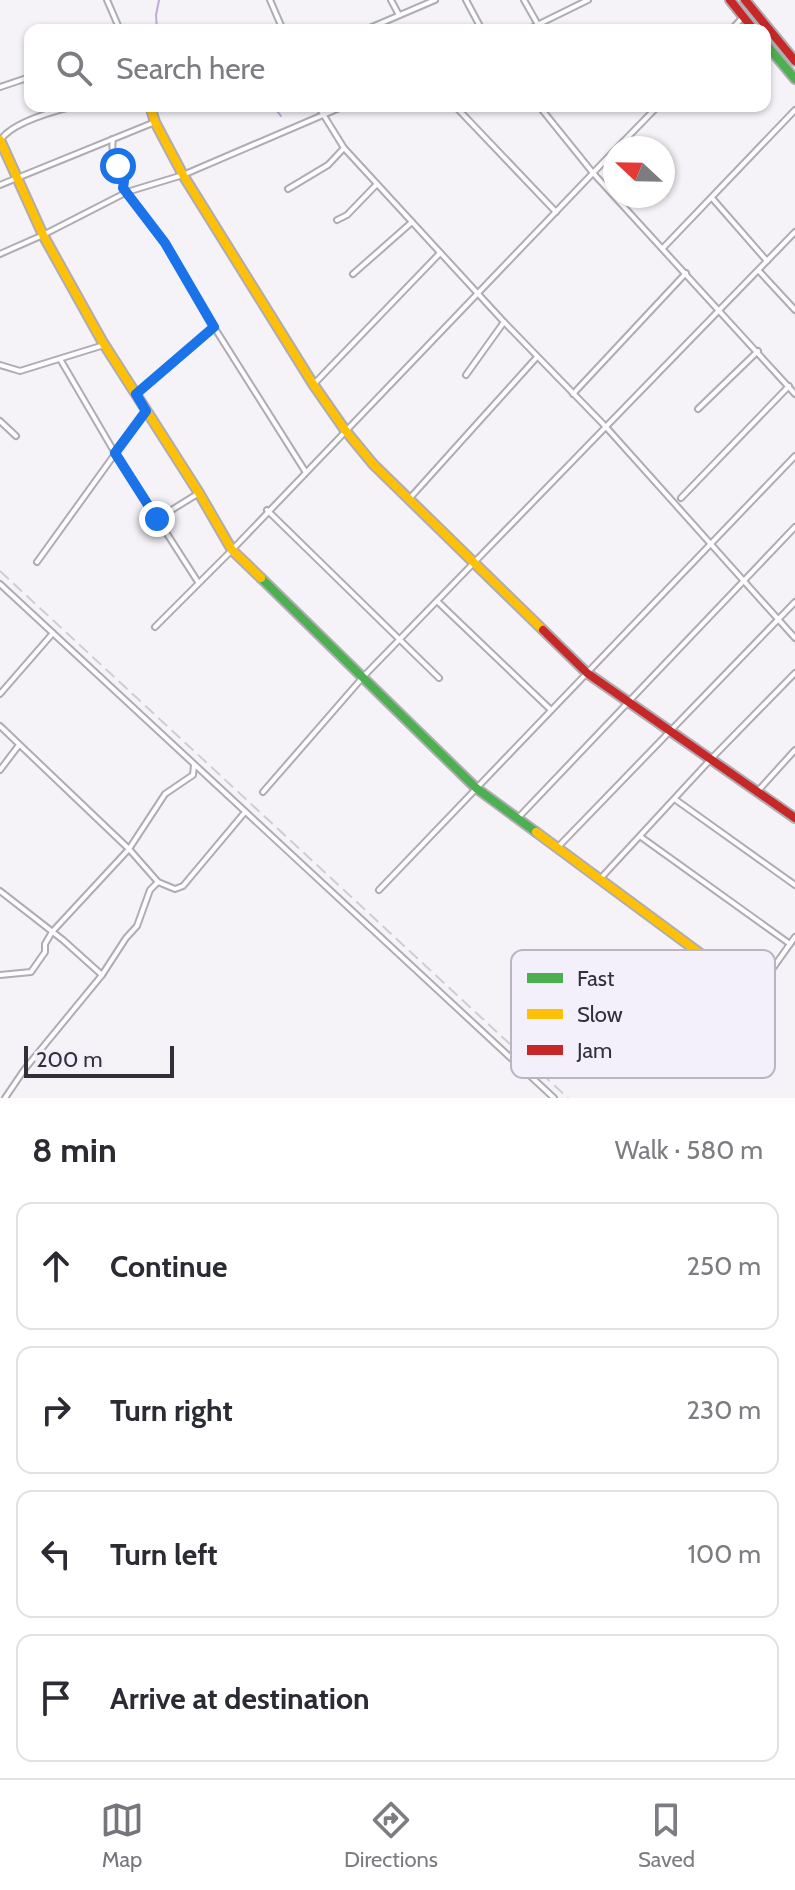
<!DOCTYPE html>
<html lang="en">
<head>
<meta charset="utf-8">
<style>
	:root { --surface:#fff; --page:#f2f2f3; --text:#2b2b33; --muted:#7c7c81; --line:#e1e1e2; --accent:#77747c }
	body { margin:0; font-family:Cabin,sans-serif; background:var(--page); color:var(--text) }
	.compass { position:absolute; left:603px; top:136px; width:72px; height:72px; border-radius:50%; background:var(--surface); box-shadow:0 2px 6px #0004; rotate:292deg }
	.scale { position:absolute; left:24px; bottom:20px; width:150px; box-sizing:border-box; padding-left:8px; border:4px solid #332f3a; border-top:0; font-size:22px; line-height:28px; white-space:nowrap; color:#332f3a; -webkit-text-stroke:6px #f4f0fb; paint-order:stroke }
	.stop { position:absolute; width:24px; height:24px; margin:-18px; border:6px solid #1a73e8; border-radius:50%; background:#fff }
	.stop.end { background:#1a73e8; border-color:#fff; box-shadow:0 2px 8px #0008 }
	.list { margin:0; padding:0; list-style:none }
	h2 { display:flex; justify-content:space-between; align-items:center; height:104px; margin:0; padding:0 32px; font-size:34px }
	h2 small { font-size:26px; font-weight:400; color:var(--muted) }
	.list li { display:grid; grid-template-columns:52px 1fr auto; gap:24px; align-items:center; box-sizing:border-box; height:128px; margin:0 16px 16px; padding:0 16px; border:2px solid var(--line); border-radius:16px }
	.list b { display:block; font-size:30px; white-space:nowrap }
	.list em { font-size:26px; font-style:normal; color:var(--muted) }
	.icon { flex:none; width:44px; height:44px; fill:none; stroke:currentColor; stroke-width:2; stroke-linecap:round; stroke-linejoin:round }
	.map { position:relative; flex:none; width:795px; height:1098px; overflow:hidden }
	.search { position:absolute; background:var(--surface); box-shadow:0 2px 6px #0004; left:24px; right:24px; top:24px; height:88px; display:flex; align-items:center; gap:20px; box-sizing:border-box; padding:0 28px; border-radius:16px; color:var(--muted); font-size:30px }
	.sheet { height:680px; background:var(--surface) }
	nav { display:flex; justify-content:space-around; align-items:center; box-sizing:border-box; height:112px; border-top:2px solid var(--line); background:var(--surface); font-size:22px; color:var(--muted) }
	nav a { display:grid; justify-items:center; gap:4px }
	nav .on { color:var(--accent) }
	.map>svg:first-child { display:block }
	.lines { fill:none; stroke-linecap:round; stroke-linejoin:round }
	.stream { stroke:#bfaadd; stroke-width:2 }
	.street-casing { stroke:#afacb3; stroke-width:8 }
	.fast-casing { stroke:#afacb3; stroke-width:12 }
	.slow-casing { stroke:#afacb3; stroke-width:12 }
	.jam-casing { stroke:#afacb3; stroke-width:12 }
	.street { stroke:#fefdfe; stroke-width:4 }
	.fast { stroke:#4caf50; stroke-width:8 }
	.slow { stroke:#ffc107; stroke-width:8 }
	.jam { stroke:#c62828; stroke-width:8 }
	.rail { stroke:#cecdcf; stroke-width:2; stroke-dasharray:12 6; stroke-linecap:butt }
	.route { stroke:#1a73e8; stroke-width:10 }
	.key { fill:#f4f0fb; stroke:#bab6c1; stroke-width:2 }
	.key-label { font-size:22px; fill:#332f3a }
</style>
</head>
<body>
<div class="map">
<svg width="795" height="1098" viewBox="0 0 795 1098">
	<rect width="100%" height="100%" fill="#f5f3f8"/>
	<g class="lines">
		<g class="stream">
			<polyline points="157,30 156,15 159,0"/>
			<polyline points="273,106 281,116"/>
		</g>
		<g class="street-casing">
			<g id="street">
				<polyline points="107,0 120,30"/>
				<polyline points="270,0 283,30"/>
				<polyline points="391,0 399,15"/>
				<polyline points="466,0 482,30"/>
				<polyline points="524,0 541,30"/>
				<polyline points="365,30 435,0"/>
				<polyline points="527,30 588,0"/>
				<polyline points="731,30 743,17"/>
				<polyline points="0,87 30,77"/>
				<polyline points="318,106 344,148 504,322 606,427 795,638"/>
				<polyline points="455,106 556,212"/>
				<polyline points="539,106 593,173 795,394"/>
				<path d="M113 139C109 161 125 168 123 188L165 243 214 327 305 471"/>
				<path d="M0 141C10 123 54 111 74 106"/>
				<polyline points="617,148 658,106"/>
				<polyline points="0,185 155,122"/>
				<polyline points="288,189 328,165 344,148"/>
				<polyline points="712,198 767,261"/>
				<polyline points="337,220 347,215 377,184"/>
				<polyline points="663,248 795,110"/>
				<polyline points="0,254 43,235 127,192 183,175 344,106"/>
				<polyline points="759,271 795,310"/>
				<polyline points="353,274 412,222"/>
				<polyline points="60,359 115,453 198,582"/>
				<polyline points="0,365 20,371 104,345"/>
				<polyline points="466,375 504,322"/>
				<polyline points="314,384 440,253"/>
				<polyline points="136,394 214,327"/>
				<polyline points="573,394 686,273"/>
				<polyline points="698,409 758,351"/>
				<polyline points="0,421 16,436"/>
				<polyline points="410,498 537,357"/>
				<polyline points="681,498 789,386"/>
				<polyline points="267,510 439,678"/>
				<polyline points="157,519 199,493"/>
				<polyline points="37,562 146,411"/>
				<polyline points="0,584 554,1098"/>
				<polyline points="437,601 551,710"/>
				<polyline points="155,627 232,550 615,150"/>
				<polyline points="0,694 53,633"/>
				<polyline points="0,726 129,849 158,882 175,889 183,886 245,812"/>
				<polyline points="0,770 19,745"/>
				<polyline points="263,792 363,677 795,232"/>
				<polyline points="757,792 795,750"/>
				<polyline points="676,800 795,885"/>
				<polyline points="518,818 795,527"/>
				<polyline points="641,837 790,944"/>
				<polyline points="558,847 795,602"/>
				<polyline points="600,879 710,760 795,673"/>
				<polyline points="379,890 795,456"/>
				<polyline points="0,891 63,940 102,975"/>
				<polyline points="0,975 31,972 45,952 45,944 52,932 129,849 165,794 193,775 194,765"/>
				<polyline points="748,1003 795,937"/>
				<polyline points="5,1098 24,1070 102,975 126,938 137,926 150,890 158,882"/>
			</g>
		</g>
		<g class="fast-casing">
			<g id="fast">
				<polyline points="765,43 795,79"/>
				<polyline points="261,578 476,788 536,832"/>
			</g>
		</g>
		<g class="slow-casing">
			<g id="slow">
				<polyline points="150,106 155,122 183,175 313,384 345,430 373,464 543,630"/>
				<polyline points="0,140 43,235 102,341 199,493 232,550 261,578"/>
				<polyline points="536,832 755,994"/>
			</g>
		</g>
		<g class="jam-casing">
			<g id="jam">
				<polyline points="730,0 754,30"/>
				<polyline points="745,0 795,61"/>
				<polyline points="543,630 587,673 795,818"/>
			</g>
		</g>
		<use href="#street" class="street"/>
		<use href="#fast" class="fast"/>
		<use href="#slow" class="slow"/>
		<use href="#jam" class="jam"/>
		<polyline class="rail" points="0,571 568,1098"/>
	</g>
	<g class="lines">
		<polyline class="route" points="118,166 124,181 123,188 165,243 214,327 136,394 146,411 115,453 157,519"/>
	</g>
	<rect x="511" y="950" width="264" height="128" rx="12" class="key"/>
	<rect x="527" y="973" width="36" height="10" fill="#4caf50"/>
	<rect x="527" y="1009" width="36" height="10" fill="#ffc107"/>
	<rect x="527" y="1045" width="36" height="10" fill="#c62828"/>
	<g class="key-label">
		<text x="577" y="986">Fast</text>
		<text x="577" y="1022">Slow</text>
		<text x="577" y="1058">Jam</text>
	</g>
</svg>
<svg class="compass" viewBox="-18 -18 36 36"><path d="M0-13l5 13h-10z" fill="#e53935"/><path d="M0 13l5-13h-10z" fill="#7c7c81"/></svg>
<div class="scale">200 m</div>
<div class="stop" style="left:118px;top:166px"></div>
<div class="stop end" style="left:157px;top:519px"></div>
<div class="search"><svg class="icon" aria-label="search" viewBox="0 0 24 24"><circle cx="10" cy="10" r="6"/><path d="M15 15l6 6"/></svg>Search here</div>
</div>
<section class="sheet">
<h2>8 min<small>Walk · 580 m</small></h2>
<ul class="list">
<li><svg class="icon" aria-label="ahead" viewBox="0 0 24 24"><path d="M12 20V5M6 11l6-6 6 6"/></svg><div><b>Continue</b></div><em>250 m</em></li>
<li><svg class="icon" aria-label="right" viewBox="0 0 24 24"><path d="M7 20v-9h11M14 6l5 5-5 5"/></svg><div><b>Turn right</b></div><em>230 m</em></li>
<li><svg class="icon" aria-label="left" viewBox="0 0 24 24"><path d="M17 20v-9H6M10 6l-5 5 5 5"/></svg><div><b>Turn left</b></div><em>100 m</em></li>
<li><svg class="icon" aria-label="arrive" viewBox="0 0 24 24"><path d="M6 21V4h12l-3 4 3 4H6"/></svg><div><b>Arrive at destination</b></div></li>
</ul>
</section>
<nav>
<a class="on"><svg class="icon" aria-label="map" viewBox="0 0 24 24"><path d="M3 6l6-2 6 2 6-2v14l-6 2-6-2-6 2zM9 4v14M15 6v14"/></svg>Map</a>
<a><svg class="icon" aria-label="directions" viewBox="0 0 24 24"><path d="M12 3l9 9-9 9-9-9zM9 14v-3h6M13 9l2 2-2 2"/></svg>Directions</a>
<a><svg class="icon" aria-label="saved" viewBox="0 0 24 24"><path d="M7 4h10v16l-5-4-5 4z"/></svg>Saved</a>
</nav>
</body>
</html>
